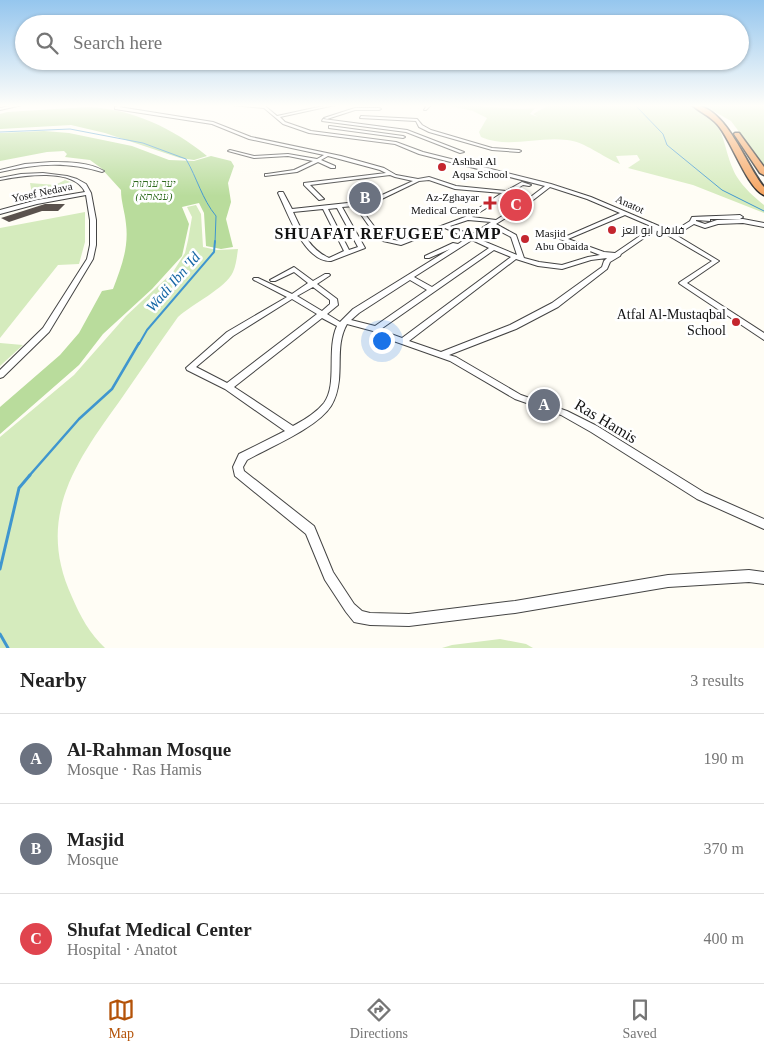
<!DOCTYPE html>
<html lang="en">
<head>
<meta charset="utf-8">
<style>
	:root { --surface:#fff; --page:#f2f2f2; --text:#222; --muted:#767676; --line:#e0e0e0; --accent:#b45309 }
	body { margin:0; font-family:"Times New Roman",Cairo,Heebo,serif; background:var(--page); color:var(--text) }
	.you { position:absolute; left:381px; top:340px; width:18px; height:18px; margin:-12px; border:4px solid #fff; border-radius:50%; background:#1a73e8; box-shadow:0 0 0 8px #1a73e833 }
	.badge { display:grid; place-items:center; width:32px; height:32px; border-radius:50%; background:var(--accent); color:#fff; font-size:16px; font-weight:700 }
	.pin { position:absolute; translate:-50% -50%; border:2px solid #fff; box-shadow:0 1px 5px #0006 }
	.list { margin:0; padding:0; list-style:none }
	h2 { display:flex; justify-content:space-between; align-items:center; height:65px; margin:0; padding:0 20px; font-size:21px }
	h2 small { font-size:16px; font-weight:400; color:var(--muted) }
	.list li { display:grid; grid-template-columns:32px 1fr auto; gap:15px; align-items:center; box-sizing:border-box; height:90px; padding:0 20px; border-top:1px solid var(--line) }
	.list b { display:block; font-size:19px; white-space:nowrap }
	.list p { margin:0; font-size:16px; white-space:nowrap; color:var(--muted) }
	.list em { font-size:16px; font-style:normal; color:var(--muted) }
	.icon { flex:none; width:28px; height:28px; fill:none; stroke:currentColor; stroke-width:2; stroke-linecap:round; stroke-linejoin:round }
	.map { position:relative; flex:none; width:764px; height:648px; overflow:hidden }
	.search { position:absolute; background:var(--surface); box-shadow:0 1px 4px #0004; left:15px; right:15px; top:15px; height:55px; display:flex; align-items:center; gap:12px; box-sizing:border-box; padding:0 18px; border-radius:28px; color:var(--muted); font-size:19px }
	.sheet { height:335px; background:var(--surface) }
	nav { display:flex; justify-content:space-around; align-items:center; box-sizing:border-box; height:70px; border-top:1px solid var(--line); background:var(--surface); font-size:14px; color:var(--muted) }
	nav a { display:grid; justify-items:center; gap:2px }
	nav .on { color:var(--accent) }
	.map>svg:first-child { display:block }
	.green { fill:#d5ebbd }
	.forest { fill:#b9dc9c }
	.lines { fill:none; stroke-linecap:round; stroke-linejoin:round }
	.stream-far3 { stroke:#3f96cf; stroke-width:1 }
	.stream-far2 { stroke:#3f96cf; stroke-width:2 }
	.stream-far1 { stroke:#3f96cf; stroke-width:2.5 }
	.stream { stroke:#3f96cf; stroke-width:3 }
	.building { fill:#5a524d }
	.minor-casing { stroke:#444; stroke-width:2 }
	.highway-casing { stroke:#222; stroke-width:3 }
	.minor { fill:#fff; fill-rule:evenodd }
	.highway { fill:#f5a25d; fill-rule:evenodd }
	.poi-dot { fill:#c4262e; stroke:#fff; stroke-width:2 }
	.labels { text-anchor:middle; dominant-baseline:central; stroke-width:5; stroke-linejoin:round; paint-order:stroke }
	.far-poi-label { font-size:11px; fill:#111; stroke:#fff; text-anchor:start }
	.far-park-label { font-size:11px; font-style:italic; fill:#2f6b1f; stroke:#fff }
	.far-street-label { font-size:11px; fill:#111; stroke:#fff }
	.poi-label { font-size:14px; fill:#111; stroke:#fff; text-anchor:end }
	.water-label { font-size:15px; font-style:italic; fill:#1768a6; stroke:#fff }
	.far-district-label { font-size:16px; font-weight:bold; letter-spacing:1px; fill:#111; stroke:#fff }
	.near-street-label { font-size:16px; fill:#111; stroke:#fff }
</style>
</head>
<body>
<div class="map">
<svg width="764" height="648" viewBox="0 0 764 648">
	<rect width="100%" height="100%" fill="#fffdf5"/>
	<g class="green">
		<path d="M446 105H483L484 107C502 107 518 110 535 108L530 114 538 117 533 114 549 105H690C731 124 719 144 737 177 744 188 754 197 764 205V213L693 185 628 168 640 160 637 155 616 156 620 164C602 157 586 142 567 140 538 136 508 149 481 137L479 132 487 118 473 111Z"/>
		<polygon points="703,105 764,105 764,165 731,121"/>
		<polygon points="65,180 73,183 61,186 63,189 32,194 30,183 55,185"/>
		<path d="M196 205 201 214 203 247 217 250 238 249C237 256 236 266 233 272 226 288 192 304 178 317 158 345 139 373 119 402 74 464 36 519 72 597 80 616 90 634 105 648H0V437L74 375 126 316 173 272 185 253 188 240 192 217 187 207Z"/>
		<polygon points="85,212 85,242 79,264 58,265 0,338 0,228"/>
		<polygon points="0,343 23,345 0,366"/>
		<polygon points="500,639 526,644 533,648 442,648 452,645"/>
	</g>
	<g class="forest">
		<path d="M88 107C132 109 173 128 207 156L194 160 180 158 105 133 71 125 0 129V114L7 112Z"/>
		<path d="M44 131 69 133 132 146 169 160 194 161 211 156 231 161 234 166 228 183 231 202 226 219 233 247 221 249 206 246 204 213 199 203 182 207 189 224 182 256 152 289 103 334 79 365 0 434V407L60 355 79 333 102 291 113 289C121 268 129 248 126 224 125 212 121 202 121 190L101 168 90 160 65 157 67 154 64 151 47 152 0 161V133Z"/>
	</g>
	<g class="lines">
		<g class="stream-far3">
			<polyline points="635,105 663,134 667,145 722,190 764,211"/>
			<path d="M0 132 70 129 143 143 186 159C197 178 202 199 216 216L215 243"/>
		</g>
		<polyline class="stream-far2" points="139,344 147,330 214,252 215,241"/>
		<polyline class="stream-far1" points="29,476 79,419 112,389 139,343"/>
		<g class="stream">
			<polyline points="0,569 19,488 30,475"/>
			<polyline points="0,634 8,648"/>
		</g>
	</g>
	<polygon class="building" points="45,204 65,204 58,211 42,211 9,222 1,218"/>
	<g class="lines">
		<g class="minor-casing">
			<g id="minor">
				<polygon points="15,105 22,105 0,110 0,108"/>
				<path d="M119 105H123L119 107 213 122 251 137 341 156 384 168 396 175 418 179 429 177 456 186 506 191 522 182 531 185 529 186 523 185 472 217 496 220 524 202 545 186 419 154 395 144 309 133 283 124 264 108 232 105 265 106 277 116 328 105H335L280 117 285 122 311 131 396 142 423 152 551 184 591 197 659 226 671 233 690 221 692 217C708 216 724 216 740 215L743 217 740 219H710V221L696 220V221L705 224 717 220 743 219 764 223V227L743 223 718 224 705 228 694 224 676 235 719 261 687 283 764 333V340L680 284 679 283 680 282 712 261 657 229 621 254 620 256 610 262 607 269 558 307 516 329 449 355 456 357 521 395 567 411 597 426 705 493 764 519V529L697 499 591 432 561 415 515 399 450 361 385 338 373 331 347 324C337 342 341 359 339 380 338 389 336 398 331 406 317 428 270 447 247 460L243 467 244 471 314 526 333 572 354 604 362 611 370 613 409 614 515 601 668 575 749 570 764 572V584L749 582 668 587 515 613 409 626 370 625 359 623 354 622 346 612 325 580 306 534 235 476 233 467 239 454 285 431 225 389 187 370 186 368 227 332 287 297 254 280 253 279 254 278H258L292 294 308 283 294 272 275 281H271L270 280 294 267 313 281 325 274H329L330 275 329 276 317 284 337 299 338 305 327 314 340 322 353 309 450 249 429 258H425V256L453 243 458 244 467 238 445 228 401 245 383 241 376 236 355 206 342 207 365 248 331 261C304 262 288 213 278 193L279 192H283L292 209 357 202 360 205 413 181 395 177 390 175 310 185 324 199 319 200 304 185V183L386 173 380 170 328 156 321 160 335 166V168H331L318 162 297 172 265 176V174H267L294 170 313 161 288 156 254 158 228 151 230 150 254 156 288 154 317 159 324 155 249 139 212 124 115 109V107ZM429 180 455 189 502 193 465 217 401 241 387 239 380 234 361 209 419 181ZM550 187 587 199 620 213 560 239 600 255 588 257 562 265 539 262 524 258 516 235 496 224 528 204ZM337 208 358 247 349 250 328 209ZM323 209 344 251 329 258C309 249 302 231 293 212ZM625 215 653 227 615 253 604 252 568 239ZM468 220 491 222 471 235 450 226ZM492 227 511 237 517 255 476 238ZM472 240 489 248 432 287 414 277ZM494 250 511 257 402 338 391 334 381 329ZM607 258 604 261 602 267 552 303 510 325 441 352 409 341 516 259 538 266 562 269 591 260ZM410 280 427 290 375 326 351 320 359 313ZM313 287 330 300V304L322 311 297 296ZM292 299 317 314 227 383 196 367 233 336ZM322 318 337 326C326 350 338 384 324 403 316 413 304 420 293 426L234 387Z"/>
				<polygon points="427,105 431,105 426,110 424,110"/>
				<polygon points="355,108 379,108 381,109 379,110 355,110 327,119 324,118"/>
				<polygon points="361,116 417,119 422,125 431,130 492,148 519,150 521,151 519,152 492,150 429,132 419,127 416,121 360,118"/>
				<polygon points="323,119 407,130 464,152 460,153 406,132 322,121"/>
				<polygon points="330,126 403,136 405,137 403,138 329,128 329,126"/>
				<path d="M51 162C69 162 89 162 104 171L102 172C65 161 37 164 0 172V170L25 164Z"/>
				<path d="M43 173 67 176 77 179 86 184 91 193 96 220V245L93 259 49 332 3 377 0 378V370L43 328 87 259 90 245V220L86 195 37 204 0 214V210L37 200 85 192C73 167 22 176 0 180V178L21 174Z"/>
			</g>
		</g>
		<g class="highway-casing">
			<g id="highway">
				<path d="M692 105C726 105 745 164 764 187V195C747 188 731 139 717 124 710 116 700 112 692 105Z"/>
				<polygon points="735,133 739,133 764,167 764,175 760,173 734,134"/>
			</g>
		</g>
		<use href="#minor" class="minor"/>
		<use href="#highway" class="highway"/>
	</g>
	<linearGradient id="sky" x2="0" y2="1"><stop stop-color="#95c6ee"/><stop offset="0.54" stop-color="#fffefa"/><stop offset="1" stop-color="#fffefa" stop-opacity="0"/></linearGradient>
	<rect width="764" height="196" fill="url(#sky)"/>
	<g class="poi-dot">
		<circle cx="442" cy="167" r="5"/>
		<path d="M487.5 195.5h5v5h5v5h-5v5h-5v-5h-5v-5h5z"/>
		<circle cx="612" cy="230" r="5"/>
		<circle cx="525" cy="239" r="5"/>
		<circle cx="736" cy="322" r="5"/>
	</g>
	<g class="labels">
		<g class="far-poi-label">
			<text x="452" y="161">Ashbal Al<tspan x="452" dy="13">Aqsa School</tspan></text>
			<text x="479" y="197" text-anchor="end">Az-Zghayar<tspan x="479" dy="13">Medical Center</tspan></text>
			<text x="622" y="230">فلافل ابو العز</text>
			<text x="535" y="233">Masjid<tspan x="535" dy="13">Abu Obaida</tspan></text>
		</g>
		<g class="far-park-label">
			<text x="154" y="183">יער ענתות<tspan x="154" dy="13">(ענאתא)</tspan></text>
		</g>
		<g class="far-street-label">
			<text transform="translate(42 192) rotate(-12)">Yosef Nedava</text>
			<text transform="translate(630 204) rotate(24)">Anatot</text>
		</g>
		<g class="poi-label">
			<text x="726" y="314">Atfal Al-Mustaqbal<tspan x="726" dy="16">School</tspan></text>
		</g>
		<g class="water-label">
			<text transform="translate(173 282) rotate(-49)">Wadi Ibn 'Id</text>
		</g>
		<g class="far-district-label">
			<text x="388" y="233">SHUAFAT REFUGEE CAMP</text>
		</g>
		<g class="near-street-label">
			<text transform="translate(606 421) rotate(31)">Ras Hamis</text>
		</g>
	</g>
</svg>
<div class="you"></div>
<div class="pin badge" style="left:544px;top:405px;background:#6b7280">A</div>
<div class="pin badge" style="left:365px;top:198px;background:#6b7280">B</div>
<div class="pin badge" style="left:516px;top:205px;background:#e0444e">C</div>
<div class="search"><svg class="icon" aria-label="search" viewBox="0 0 24 24"><circle cx="10" cy="10" r="6"/><path d="M15 15l6 6"/></svg>Search here</div>
</div>
<section class="sheet">
<h2>Nearby<small>3 results</small></h2>
<ul class="list">
<li><span class="badge" style="background:#6b7280">A</span><div><b>Al-Rahman Mosque</b><p>Mosque · Ras Hamis</p></div><em>190 m</em></li>
<li><span class="badge" style="background:#6b7280">B</span><div><b>Masjid</b><p>Mosque</p></div><em>370 m</em></li>
<li><span class="badge" style="background:#e0444e">C</span><div><b>Shufat Medical Center</b><p>Hospital · Anatot</p></div><em>400 m</em></li>
</ul>
</section>
<nav>
<a class="on"><svg class="icon" aria-label="map" viewBox="0 0 24 24"><path d="M3 6l6-2 6 2 6-2v14l-6 2-6-2-6 2zM9 4v14M15 6v14"/></svg>Map</a>
<a><svg class="icon" aria-label="directions" viewBox="0 0 24 24"><path d="M12 3l9 9-9 9-9-9zM9 14v-3h6M13 9l2 2-2 2"/></svg>Directions</a>
<a><svg class="icon" aria-label="saved" viewBox="0 0 24 24"><path d="M7 4h10v16l-5-4-5 4z"/></svg>Saved</a>
</nav>
</body>
</html>
